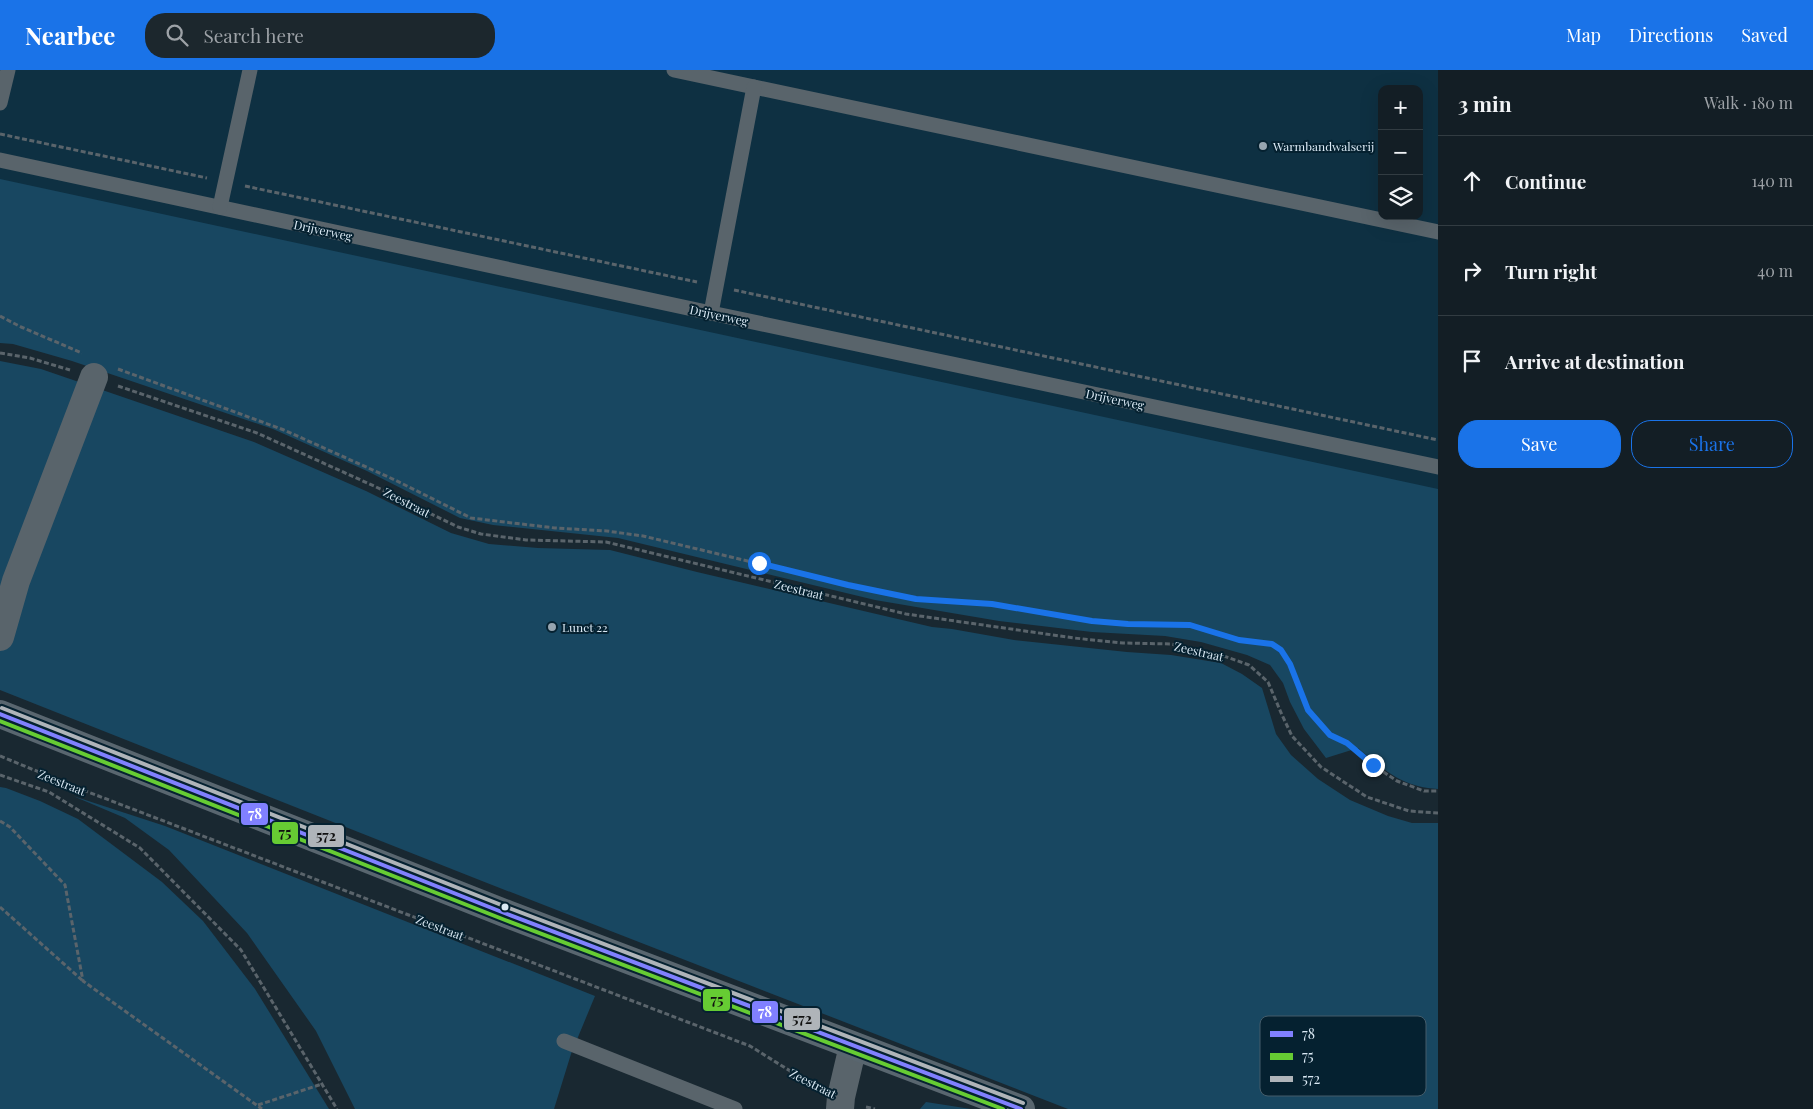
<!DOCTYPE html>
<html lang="en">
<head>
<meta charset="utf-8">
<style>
	:root { --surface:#131e25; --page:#1c272d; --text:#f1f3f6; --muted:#9da2a7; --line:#323c42; --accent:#1a73e8 }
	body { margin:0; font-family:"Playfair Display",serif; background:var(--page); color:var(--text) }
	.controls { position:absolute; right:15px; top:15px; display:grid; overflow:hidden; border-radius:10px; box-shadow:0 5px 20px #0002 }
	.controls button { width:45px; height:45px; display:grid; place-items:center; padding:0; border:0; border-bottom:1px solid var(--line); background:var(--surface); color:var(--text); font:25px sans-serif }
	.stop { position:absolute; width:15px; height:15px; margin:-11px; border:4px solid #1a73e8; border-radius:50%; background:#fff }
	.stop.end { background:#1a73e8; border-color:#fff; box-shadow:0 1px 5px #0008 }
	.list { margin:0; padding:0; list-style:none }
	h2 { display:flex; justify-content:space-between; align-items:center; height:65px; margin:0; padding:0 20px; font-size:21px }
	h2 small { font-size:16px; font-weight:400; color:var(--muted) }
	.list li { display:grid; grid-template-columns:32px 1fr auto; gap:15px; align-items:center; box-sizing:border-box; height:90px; padding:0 20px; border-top:1px solid var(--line) }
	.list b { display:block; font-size:19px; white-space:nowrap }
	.list em { font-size:16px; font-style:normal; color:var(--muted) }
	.actions { display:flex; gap:10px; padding:15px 20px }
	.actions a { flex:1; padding:11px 0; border:1px solid var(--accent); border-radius:20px; text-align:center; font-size:18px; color:var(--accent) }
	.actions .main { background:var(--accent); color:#fff }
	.icon { flex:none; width:28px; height:28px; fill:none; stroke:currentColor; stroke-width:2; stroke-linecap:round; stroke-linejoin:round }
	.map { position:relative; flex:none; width:1438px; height:1039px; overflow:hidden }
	header { display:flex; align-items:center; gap:30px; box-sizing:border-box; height:70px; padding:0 25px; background:var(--accent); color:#fff }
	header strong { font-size:24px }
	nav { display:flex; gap:28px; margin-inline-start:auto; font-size:18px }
	.search { width:350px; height:45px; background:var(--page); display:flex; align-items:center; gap:12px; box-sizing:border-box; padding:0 18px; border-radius:20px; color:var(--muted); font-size:19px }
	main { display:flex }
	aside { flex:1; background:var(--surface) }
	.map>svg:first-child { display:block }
	.built { fill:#0e3042; fill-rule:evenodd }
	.green { fill:#184761 }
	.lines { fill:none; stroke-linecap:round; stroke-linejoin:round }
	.path { stroke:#5a646b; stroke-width:3; stroke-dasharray:5 2.5; stroke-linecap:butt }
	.lane { stroke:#59646b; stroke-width:15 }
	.street { stroke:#59646b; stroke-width:28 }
	.secondary { stroke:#59666f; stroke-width:28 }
	.bus-1-casing { stroke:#052130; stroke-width:8 }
	.bus-2-casing { stroke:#052130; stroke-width:8 }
	.bus-3-casing { stroke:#052130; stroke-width:8 }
	.bus-1 { stroke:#8080ff; stroke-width:4 }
	.bus-2 { stroke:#6c3; stroke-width:4 }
	.bus-3 { stroke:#afb4b9; stroke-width:4 }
	.route { stroke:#1a73e8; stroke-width:6 }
	.poi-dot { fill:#96a5b0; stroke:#052130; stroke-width:2 }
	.bus-dot { fill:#dae9f4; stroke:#052130; stroke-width:2 }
	.labels { text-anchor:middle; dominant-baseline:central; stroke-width:4; stroke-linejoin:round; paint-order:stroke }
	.poi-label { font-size:12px; fill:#dae9f4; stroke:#052130; text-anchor:start }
	.street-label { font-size:12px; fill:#dae9f4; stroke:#052130 }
	.key { fill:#052130; stroke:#455d6b; stroke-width:1 }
	.key-label { font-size:14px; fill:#dae9f4 }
	.line-badge { stroke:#052130; stroke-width:2 }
	.badge-label { font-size:14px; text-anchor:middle; font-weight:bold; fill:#fff }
	.pale-badge-label { font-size:14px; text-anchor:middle; font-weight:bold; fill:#111 }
</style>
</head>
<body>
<header>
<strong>Nearbee</strong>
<div class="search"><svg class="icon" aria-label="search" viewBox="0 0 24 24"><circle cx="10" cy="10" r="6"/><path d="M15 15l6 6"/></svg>Search here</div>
<nav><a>Map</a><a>Directions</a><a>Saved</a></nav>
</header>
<main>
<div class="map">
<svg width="1438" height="1039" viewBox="0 0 1438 1039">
	<rect width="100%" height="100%" fill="#192831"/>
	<path class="built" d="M0 0H1438V434L0 131ZM1382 19H1419V146H1382Z"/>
	<g class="green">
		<path d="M0 109 1438 419V719C1402 717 1384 700 1358 678L1326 688 1304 659 1290 632 1283 613 1270 595 1247 585 1201 572 1165 566 1092 562 999 551 875 530 618 468 493 455 460 448 367 401 273 359 72 291 13 274 0 273Z"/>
		<polygon points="0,291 41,299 254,372 366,421 451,463 489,474 538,478 610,480 697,502 932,557 952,559 1014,570 1127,582 1171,585 1221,593 1242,604 1262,618 1276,664 1291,685 1318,709 1350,730 1388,746 1412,753 1438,753 1438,1039 1068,1039 482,811 0,620"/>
		<polygon points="0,717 6,718 40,731 78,749 162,812 203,851 255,919 329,1039 0,1039"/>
		<polygon points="73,726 165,756 595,926 571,984 554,1039 355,1039 316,961 247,863 169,780 125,748"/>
		<polygon points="926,1032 971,1039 920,1039"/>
	</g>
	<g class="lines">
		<g class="path">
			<polyline points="0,64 207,108"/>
			<polyline points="245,116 697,212"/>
			<polyline points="734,220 1438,370"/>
			<polyline points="0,246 21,257 82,283"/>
			<polyline points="0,283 30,288 70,300"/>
			<polyline points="118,299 284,360 395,410 471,448 555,458 607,461 643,466 848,515 916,529 992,534 1092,551 1128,554 1190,555 1239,570 1272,574 1281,580 1290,594 1308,640 1330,665 1347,673 1364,689 1397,711 1424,721 1438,721"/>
			<polyline points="118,316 257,363 374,416 458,457 481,464 526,470 606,472 906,544 1074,568 1123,573 1171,574 1221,585 1249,595 1268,612 1282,645 1292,666 1321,697 1367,727 1409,741 1438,743"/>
			<polyline points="0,686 83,720 750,976 816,1017"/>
			<polyline points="0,705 49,722 140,778 241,880 337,1039"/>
			<polyline points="0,751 10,757 65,815 83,911 262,1039"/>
			<polyline points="0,837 83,911"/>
			<polyline points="258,1035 322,1014"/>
			<polyline points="866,1037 875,1039"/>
		</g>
		<g class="lane">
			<polyline points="674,0 1438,162"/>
			<polyline points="0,33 8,0"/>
			<polyline points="0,90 711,243 1438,397"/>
			<polyline points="220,137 250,0"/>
			<polyline points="711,243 754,17"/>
			<polyline points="564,971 735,1039"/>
		</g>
		<g class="street">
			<polyline points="0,567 16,511 94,307"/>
			<polyline points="840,1039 841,1027 853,976"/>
		</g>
		<polyline class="secondary" points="0,644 507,844 1021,1039"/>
		<g class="bus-1-casing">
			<polyline id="bus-1" points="0,644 507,844 1021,1039"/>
		</g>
		<g class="bus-2-casing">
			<polyline id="bus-2" points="0,651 505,850 1003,1039"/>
		</g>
		<g class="bus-3-casing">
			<polyline id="bus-3" points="2,638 509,838 1023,1033"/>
		</g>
		<use href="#bus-1" class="bus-1"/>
		<use href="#bus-2" class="bus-2"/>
		<use href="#bus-3" class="bus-3"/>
	</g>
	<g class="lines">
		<polyline class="route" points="759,493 848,515 916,529 992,534 1092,551 1128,554 1190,555 1239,570 1272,574 1281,580 1290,594 1308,640 1330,665 1347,673 1373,695"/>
	</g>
	<g class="poi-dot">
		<circle cx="1263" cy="76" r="5"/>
		<circle cx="552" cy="557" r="5"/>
	</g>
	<circle class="bus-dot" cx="505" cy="837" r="4.5"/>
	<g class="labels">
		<g class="poi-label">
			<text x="1273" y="76">Warmbandwalserij</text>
			<text x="562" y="557">Lunet 22</text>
		</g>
		<g class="street-label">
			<text transform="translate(323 160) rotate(12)">Drijverweg</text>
			<text transform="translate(719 245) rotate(12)">Drijverweg</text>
			<text transform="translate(1115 329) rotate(12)">Drijverweg</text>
			<text transform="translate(407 432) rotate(27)">Zeestraat</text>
			<text transform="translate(799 519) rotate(14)">Zeestraat</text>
			<text transform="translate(1199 581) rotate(13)">Zeestraat</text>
			<text transform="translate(62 712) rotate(22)">Zeestraat</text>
			<text transform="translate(440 857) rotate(21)">Zeestraat</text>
			<text transform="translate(813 1013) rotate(27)">Zeestraat</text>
		</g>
	</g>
	<rect x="1260" y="946" width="166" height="80" rx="8" class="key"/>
	<rect x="1270" y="961" width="23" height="6" fill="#8080ff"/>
	<rect x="1270" y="983" width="23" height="7" fill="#6c3"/>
	<rect x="1270" y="1006" width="23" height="6" fill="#afb4b9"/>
	<g class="key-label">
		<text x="1302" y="969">78</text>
		<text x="1302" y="991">75</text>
		<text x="1302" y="1014">572</text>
	</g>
	<g class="line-badge">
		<rect x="240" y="732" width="29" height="24" rx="5" fill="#8080ff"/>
		<rect x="271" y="751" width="28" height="24" rx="5" fill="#6c3"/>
		<rect x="307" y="754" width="38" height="24" rx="5" fill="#afb4b9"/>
		<rect x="702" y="918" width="29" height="24" rx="5" fill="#6c3"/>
		<rect x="751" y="930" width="28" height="24" rx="5" fill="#8080ff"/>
		<rect x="783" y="937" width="38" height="24" rx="5" fill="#afb4b9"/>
	</g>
	<g class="badge-label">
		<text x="255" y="749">78</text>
		<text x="765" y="947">78</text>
	</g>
	<g class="pale-badge-label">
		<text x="285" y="768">75</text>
		<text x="326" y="771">572</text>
		<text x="717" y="935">75</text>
		<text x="802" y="954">572</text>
	</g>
</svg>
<div class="controls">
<button>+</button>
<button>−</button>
<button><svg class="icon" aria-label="layers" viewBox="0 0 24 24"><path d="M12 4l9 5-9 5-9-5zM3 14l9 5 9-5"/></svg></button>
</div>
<div class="stop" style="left:759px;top:493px"></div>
<div class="stop end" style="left:1373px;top:695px"></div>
</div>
<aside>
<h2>3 min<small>Walk · 180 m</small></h2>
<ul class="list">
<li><svg class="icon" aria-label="ahead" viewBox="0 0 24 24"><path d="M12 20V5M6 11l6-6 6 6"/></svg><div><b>Continue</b></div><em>140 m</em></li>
<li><svg class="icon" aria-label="right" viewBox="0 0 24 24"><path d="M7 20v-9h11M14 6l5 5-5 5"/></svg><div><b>Turn right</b></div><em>40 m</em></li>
<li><svg class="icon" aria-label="arrive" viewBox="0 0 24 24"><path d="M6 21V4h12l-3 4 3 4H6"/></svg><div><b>Arrive at destination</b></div></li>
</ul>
<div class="actions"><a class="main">Save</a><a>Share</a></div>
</aside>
</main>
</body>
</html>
